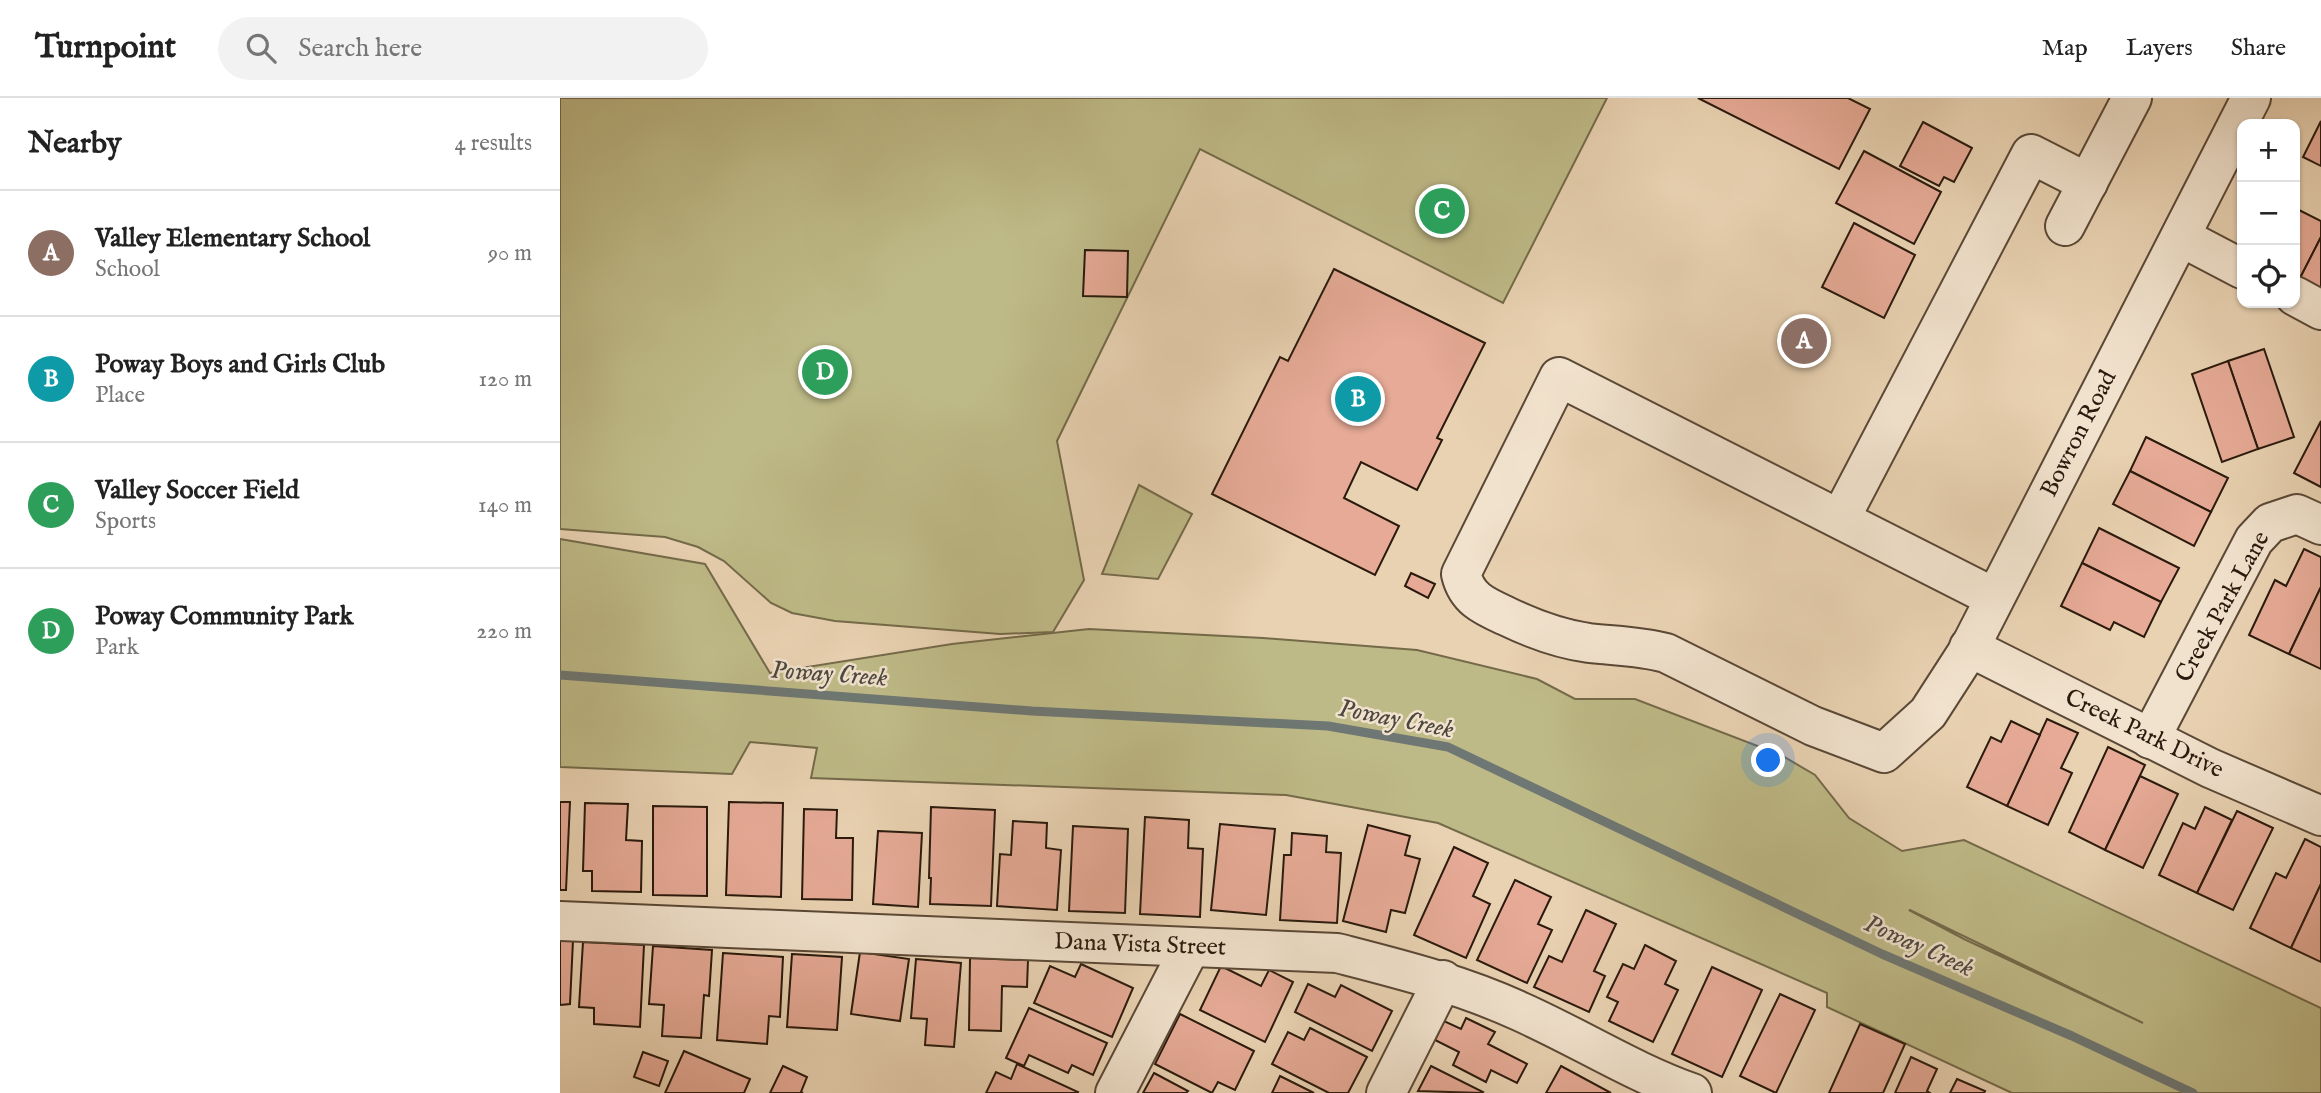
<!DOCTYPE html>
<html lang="en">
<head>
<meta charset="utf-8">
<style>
	:root { --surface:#fff; --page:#f2f2f2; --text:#222; --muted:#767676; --line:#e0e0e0; --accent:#8f2418 }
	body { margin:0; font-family:"IM FELL English",serif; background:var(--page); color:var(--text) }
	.controls { position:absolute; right:21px; top:21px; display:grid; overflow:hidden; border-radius:14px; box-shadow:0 2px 5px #0004 }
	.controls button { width:63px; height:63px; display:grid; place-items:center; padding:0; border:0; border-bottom:2px solid var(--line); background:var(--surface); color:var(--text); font:35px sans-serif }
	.you { position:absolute; left:1209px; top:663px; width:24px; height:24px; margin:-18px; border:5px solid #fff; border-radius:50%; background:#1a73e8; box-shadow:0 0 0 10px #1a73e833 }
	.badge { display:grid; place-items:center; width:46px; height:46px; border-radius:50%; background:var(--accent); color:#fff; font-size:23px; font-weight:700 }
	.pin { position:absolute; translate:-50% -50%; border:4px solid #fff; box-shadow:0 2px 7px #0006 }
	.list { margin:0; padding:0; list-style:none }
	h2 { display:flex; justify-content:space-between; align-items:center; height:91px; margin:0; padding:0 28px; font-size:30px }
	h2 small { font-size:23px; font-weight:400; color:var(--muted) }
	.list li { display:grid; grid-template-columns:46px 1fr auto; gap:21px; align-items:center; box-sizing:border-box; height:126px; padding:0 28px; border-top:2px solid var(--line) }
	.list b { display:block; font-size:26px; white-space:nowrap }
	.list p { margin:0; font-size:23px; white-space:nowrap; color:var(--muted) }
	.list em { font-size:23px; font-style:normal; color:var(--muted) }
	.icon { flex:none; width:38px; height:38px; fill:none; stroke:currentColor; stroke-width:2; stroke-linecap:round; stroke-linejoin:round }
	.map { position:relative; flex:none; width:1761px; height:995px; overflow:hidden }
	header { display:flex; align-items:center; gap:42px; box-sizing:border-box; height:98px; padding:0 35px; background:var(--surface); border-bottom:2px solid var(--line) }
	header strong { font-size:33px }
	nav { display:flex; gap:38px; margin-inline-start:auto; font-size:24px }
	.search { width:490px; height:63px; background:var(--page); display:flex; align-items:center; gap:18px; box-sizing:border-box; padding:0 24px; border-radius:38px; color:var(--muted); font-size:26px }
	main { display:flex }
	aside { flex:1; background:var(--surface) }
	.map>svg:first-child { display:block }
	.green { fill:#beba87; stroke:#746a4a; stroke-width:2; fill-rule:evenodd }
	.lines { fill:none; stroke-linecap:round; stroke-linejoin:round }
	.stream { stroke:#6e7773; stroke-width:9 }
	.building { fill:#e6aa96; stroke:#2a1a0d; stroke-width:2 }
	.minor-casing { stroke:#5a4836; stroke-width:42 }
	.minor { stroke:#f1e2cd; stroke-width:38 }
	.labels { text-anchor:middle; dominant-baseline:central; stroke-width:5; stroke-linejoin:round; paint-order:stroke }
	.street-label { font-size:24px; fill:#2a1a0d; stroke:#f1e2cd }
	.water-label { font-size:26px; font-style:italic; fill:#4c4840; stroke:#f1e2cd }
</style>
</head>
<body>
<header>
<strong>Turnpoint</strong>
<div class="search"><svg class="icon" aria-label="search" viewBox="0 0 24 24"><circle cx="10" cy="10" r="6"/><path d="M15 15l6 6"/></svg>Search here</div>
<nav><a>Map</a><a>Layers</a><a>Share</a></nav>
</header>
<main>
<aside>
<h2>Nearby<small>4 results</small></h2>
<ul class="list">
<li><span class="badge" style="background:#8d6e63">A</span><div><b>Valley Elementary School</b><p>School</p></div><em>90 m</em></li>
<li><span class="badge" style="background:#0f9aa8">B</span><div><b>Poway Boys and Girls Club</b><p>Place</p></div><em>120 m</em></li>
<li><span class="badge" style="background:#2e9e5b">C</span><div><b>Valley Soccer Field</b><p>Sports</p></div><em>140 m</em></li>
<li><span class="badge" style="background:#2e9e5b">D</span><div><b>Poway Community Park</b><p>Park</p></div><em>220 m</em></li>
</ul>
</aside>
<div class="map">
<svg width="1761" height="995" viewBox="0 0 1761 995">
	<rect width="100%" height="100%" fill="#e9d2b2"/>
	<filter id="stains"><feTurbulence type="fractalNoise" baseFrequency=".00286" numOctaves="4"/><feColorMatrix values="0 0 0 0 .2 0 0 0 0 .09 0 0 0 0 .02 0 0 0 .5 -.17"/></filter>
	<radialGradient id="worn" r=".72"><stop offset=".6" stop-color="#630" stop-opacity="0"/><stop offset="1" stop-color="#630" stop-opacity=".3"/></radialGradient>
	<g class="green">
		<polygon points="0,0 1047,0 943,205 640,51 497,343 524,482 493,534 440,536 275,523 232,515 211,505 164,463 138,449 105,439 0,431"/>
		<polygon points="579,387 632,416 598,481 542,476"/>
		<path d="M0 441 145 466 210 575 392 546 529 531 703 540 857 552 977 581 1015 601H1075L1221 657 1255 677 1289 720 1342 753 1404 742 1761 910V995H1452L1267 909V895L878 725 726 697 251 680 257 650 190 644 172 676 0 669ZM1349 812H1350L1583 925 1404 841Z"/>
	</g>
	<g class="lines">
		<polyline class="stream" points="0,577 472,613 768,628 888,649 1322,856 1512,938 1633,995"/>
	</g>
	<g class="building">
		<polygon points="1138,0 1288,0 1310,11 1279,71"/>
		<polygon points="1761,23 1761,68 1743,59"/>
		<polygon points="1363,24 1412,50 1394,84 1384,79 1379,88 1340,68"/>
		<polygon points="1304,53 1381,94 1354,146 1276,105"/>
		<polygon points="1735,110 1761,123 1761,139 1738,184 1735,183"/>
		<polygon points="1294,125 1355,157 1324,220 1262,189"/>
		<polygon points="1761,139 1761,196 1738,184"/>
		<polygon points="525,152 568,153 567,199 523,198"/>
		<polygon points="774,171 925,245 877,340 882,342 857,392 801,364 784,400 839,428 815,477 652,396 720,259 728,263"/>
		<polygon points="1704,251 1734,339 1698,351 1668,263"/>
		<polygon points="1668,263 1698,351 1662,364 1632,276"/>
		<polygon points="1761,323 1761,389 1734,375"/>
		<polygon points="1586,339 1668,380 1651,414 1570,373"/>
		<polygon points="1570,373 1651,414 1634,448 1553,406"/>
		<polygon points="1539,430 1619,470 1601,504 1522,465"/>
		<polygon points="1744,451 1761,459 1761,489 1729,556 1689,537 1715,482 1726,488"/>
		<polygon points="1522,465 1601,504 1584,539 1554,524 1550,532 1501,508"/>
		<polygon points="851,475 875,486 868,500 845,488"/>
		<polygon points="1761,489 1761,571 1729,556"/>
		<polygon points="1487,621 1518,635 1501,670 1512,675 1488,727 1447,708"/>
		<polygon points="1451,623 1480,637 1447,708 1407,689 1431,639 1441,644"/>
		<polygon points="1548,649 1585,667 1545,752 1509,734"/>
		<polygon points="1580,678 1618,696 1583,770 1545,752"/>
		<polygon points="0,704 10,704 6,792 0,792"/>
		<polygon points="169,704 223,705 221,799 166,797"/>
		<polygon points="25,705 68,706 66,742 82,743 81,794 32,793 32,773 23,773"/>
		<polygon points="93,708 147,709 147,798 93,797"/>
		<polygon points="371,709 435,712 431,808 370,806 371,780 369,780"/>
		<polygon points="1645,709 1672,722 1637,795 1599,777 1623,725 1635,731"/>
		<polygon points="244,711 277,712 276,740 293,740 292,802 242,801"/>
		<polygon points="1677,713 1713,730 1673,812 1637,795"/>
		<polygon points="585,719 629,722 628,750 643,751 640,819 580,816"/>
		<polygon points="453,723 487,725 486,750 501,752 497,812 437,808 440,756 451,757"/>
		<polygon points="660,726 715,731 706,817 651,812"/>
		<polygon points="808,727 850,738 845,757 860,761 845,815 831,812 826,834 783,823"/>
		<polygon points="513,728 568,731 565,815 509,813"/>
		<polygon points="318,733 362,735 358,809 313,806"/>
		<polygon points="732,735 767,738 766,754 781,755 777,825 720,822 724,757 731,757"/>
		<polygon points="1745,741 1761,749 1761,786 1731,850 1690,830 1716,775 1726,780"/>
		<polygon points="894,749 928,765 913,798 930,806 906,860 854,837"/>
		<polygon points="955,782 991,799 978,826 992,832 967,885 917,862"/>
		<polygon points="1761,786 1761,864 1731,850"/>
		<polygon points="1026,812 1056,826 1034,873 1045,878 1029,914 974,889 989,858 1002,864"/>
		<polygon points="0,841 13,842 10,906 0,907"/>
		<polygon points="23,844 84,847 80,929 34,926 34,910 19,909"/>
		<polygon points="1085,847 1116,863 1105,886 1118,892 1093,944 1049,923 1058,904 1047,899 1063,866 1074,871"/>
		<polygon points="93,848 152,852 149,898 144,897 141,940 102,938 104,907 89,906"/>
		<polygon points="300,854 349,861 340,923 291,916"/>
		<polygon points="163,855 223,859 220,919 209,918 207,946 157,942"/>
		<polygon points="232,856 282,859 277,932 227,929"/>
		<polygon points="410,860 468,862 467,889 442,888 441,933 409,932"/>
		<polygon points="356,861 401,865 394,949 365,947 367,921 351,920"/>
		<polygon points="521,866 573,890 552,939 474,905 490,868 515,879"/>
		<polygon points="661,868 701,888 709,872 733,884 705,944 640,912"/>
		<polygon points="1152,869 1202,892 1162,979 1112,956"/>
		<polygon points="748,886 775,899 781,887 832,913 812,953 735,914"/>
		<polygon points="1220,896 1255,912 1216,995 1180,978"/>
		<polygon points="469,910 547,945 533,977 512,967 508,975 469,957 464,968 446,960"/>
		<polygon points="620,916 694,953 675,992 658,984 652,995 595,966"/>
		<polygon points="906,920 935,934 928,946 967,966 957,985 931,972 926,984 893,967 899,954 875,942 884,923 901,931"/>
		<polygon points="1300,926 1345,946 1323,995 1269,995"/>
		<polygon points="750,930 807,959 788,995 769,995 712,966 728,934 744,942"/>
		<polygon points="124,953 190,981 184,995 105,995"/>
		<polygon points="83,954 108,963 99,988 74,979"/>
		<polygon points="1351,959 1377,971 1367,993 1370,995 1335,995"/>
		<polygon points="457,966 518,994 517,995 426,995 436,974 451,981"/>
		<polygon points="223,968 247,979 241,994 243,995 210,995"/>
		<polygon points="871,968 923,994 922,995 858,993"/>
		<polygon points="1001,968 1051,995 986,995"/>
		<polygon points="594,975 628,993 626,995 583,995"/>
		<polygon points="720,978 754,995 712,995"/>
		<polygon points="1397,981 1425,993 1424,995 1390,995"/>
	</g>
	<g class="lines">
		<g class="minor-casing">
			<g id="minor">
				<polyline points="1505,128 1572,0"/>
				<polyline points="1621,139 1682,171"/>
				<polyline points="1735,198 1761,212"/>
				<polyline points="1280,421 1471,56 1528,85"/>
				<path d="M1435 500 999 279 901 476C907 501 924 508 946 518 973 531 1000 541 1029 545 1055 548 1080 548 1106 555L1253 628 1324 655 1368 615 1408 553 1691 0"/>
				<polyline points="1409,549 1650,670 1761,718"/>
				<polyline points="1590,641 1694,442 1710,425 1737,416 1761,427"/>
				<path d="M0 823 777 855C839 871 900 886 959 913 1018 939 1072 974 1132 995"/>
				<polyline points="555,995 630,850"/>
				<polyline points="826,995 883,882"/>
			</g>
		</g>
		<use href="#minor" class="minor"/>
	</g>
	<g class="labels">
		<g class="street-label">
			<text transform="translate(1519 336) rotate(-63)">Bowron Road</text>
			<text transform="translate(1663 509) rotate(-61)">Creek Park Lane</text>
			<text transform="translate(1584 636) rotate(26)">Creek Park Drive</text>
			<text transform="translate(580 847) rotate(2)">Dana Vista Street</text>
		</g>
		<g class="water-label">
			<text transform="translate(269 576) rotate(4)">Poway Creek</text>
			<text transform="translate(836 621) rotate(11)">Poway Creek</text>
			<text transform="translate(1359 848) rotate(24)">Poway Creek</text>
		</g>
	</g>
	<rect width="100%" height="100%" filter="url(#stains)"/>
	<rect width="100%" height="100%" fill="url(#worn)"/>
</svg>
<div class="controls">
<button>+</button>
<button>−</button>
<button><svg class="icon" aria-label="locate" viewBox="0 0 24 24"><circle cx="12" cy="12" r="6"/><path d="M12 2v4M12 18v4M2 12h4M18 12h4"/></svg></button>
</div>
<div class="you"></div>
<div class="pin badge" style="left:1244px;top:243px;background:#8d6e63">A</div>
<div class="pin badge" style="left:798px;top:301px;background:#0f9aa8">B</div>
<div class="pin badge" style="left:882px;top:113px;background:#2e9e5b">C</div>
<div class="pin badge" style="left:265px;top:274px;background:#2e9e5b">D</div>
</div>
</main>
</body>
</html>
